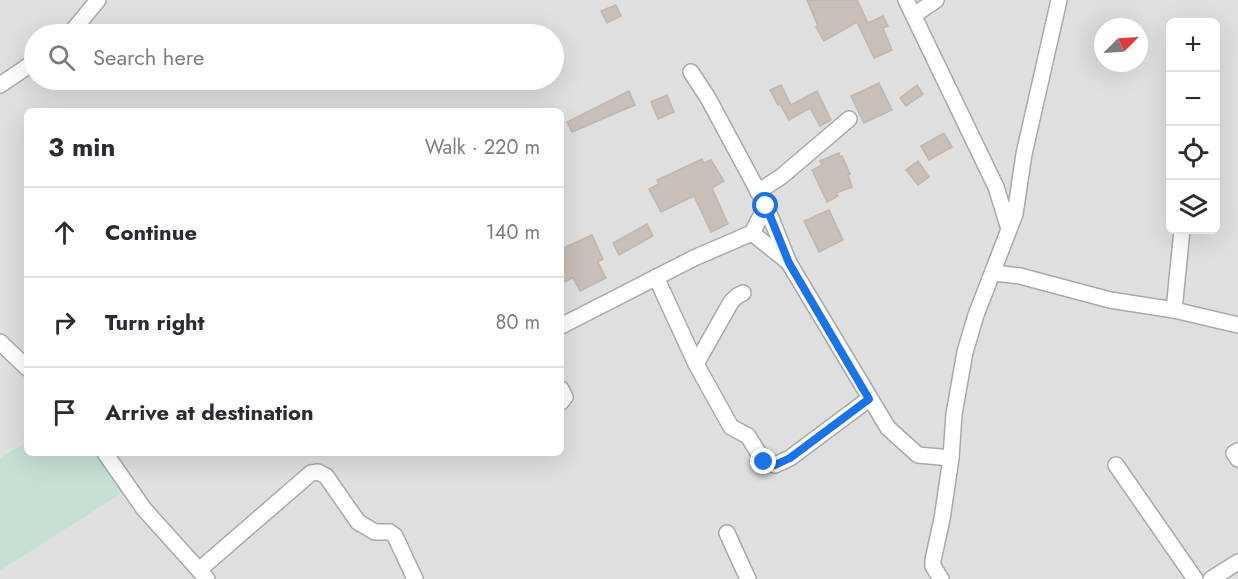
<!DOCTYPE html>
<html lang="en">
<head>
<meta charset="utf-8">
<style>
	:root { --surface:#fff; --page:#f7f7f7; --text:#2b2b33; --muted:#7c7c81; --line:#e1e1e2 }
	body { margin:0; font-family:Jost,sans-serif; background:var(--page); color:var(--text) }
	.controls { position:absolute; right:18px; top:18px; display:grid; overflow:hidden; border-radius:9px; box-shadow:0 6px 24px #0002 }
	.controls button { width:54px; height:54px; display:grid; place-items:center; padding:0; border:0; border-bottom:2px solid var(--line); background:var(--surface); color:var(--text); font:30px sans-serif }
	.compass { position:absolute; left:1094px; top:18px; width:54px; height:54px; border-radius:50%; background:var(--surface); box-shadow:0 6px 24px #0002; rotate:66deg }
	.stop { position:absolute; width:18px; height:18px; margin:-14px; border:4px solid #1a73e8; border-radius:50%; background:#fff }
	.stop.end { background:#1a73e8; border-color:#fff; box-shadow:0 2px 6px #0008 }
	.list { margin:0; padding:0; list-style:none }
	h2 { display:flex; justify-content:space-between; align-items:center; height:78px; margin:0; padding:0 24px; font-size:26px }
	h2 small { font-size:20px; font-weight:400; color:var(--muted) }
	.list li { display:grid; grid-template-columns:39px 1fr auto; gap:18px; align-items:center; box-sizing:border-box; height:90px; padding:0 24px; border-top:2px solid var(--line) }
	.list b { display:block; font-size:22px; white-space:nowrap }
	.list em { font-size:20px; font-style:normal; color:var(--muted) }
	.icon { flex:none; width:33px; height:33px; fill:none; stroke:currentColor; stroke-width:2; stroke-linecap:round; stroke-linejoin:round }
	.map { position:relative; flex:none; width:1238px; height:579px; overflow:hidden }
	.search { position:absolute; background:var(--surface); box-shadow:0 6px 24px #0002; left:24px; top:24px; width:540px; height:66px; display:flex; align-items:center; gap:15px; box-sizing:border-box; padding:0 21px; border-radius:33px; color:var(--muted); font-size:22px }
	.panel { position:absolute; background:var(--surface); box-shadow:0 6px 24px #0002; left:24px; top:108px; width:540px; height:348px; border-radius:9px }
	.map>svg:first-child { display:block }
	.residential { fill:#e0dfdf; fill-rule:evenodd }
	.wetland { fill:#c6e0d4 }
	.building { fill:#c7bfb8; stroke:#c4b6ab; stroke-width:1.5 }
	.lines { fill:none; stroke-linecap:round; stroke-linejoin:round }
	.minor-casing { stroke:#a9a9a9; stroke-width:18 }
	.minor { stroke:#fff; stroke-width:15 }
	.route { stroke:#1a73e8; stroke-width:8 }
</style>
</head>
<body>
<div class="map">
<svg width="1238" height="579" viewBox="0 0 1238 579">
	<rect width="100%" height="100%" fill="#f2efe9"/>
	<path class="residential" d="M0 0H1238V579H0V571L124 492 106 465 95 453H561V111H27V441L0 458ZM1170 22H1216V230H1170ZM1103 27H1139V63H1103ZM34 34H554V80H34Z"/>
	<polygon class="wetland" points="27,441 27,453 95,453 106,465 124,492 0,571 0,458"/>
	<g class="building">
		<polygon points="807,0 857,0 868,23 883,16 888,26 883,28 892,50 874,58 857,22 824,41 816,27 818,26"/>
		<polygon points="616,5 621,16 607,23 601,11"/>
		<polygon points="879,83 892,110 864,123 851,96"/>
		<polygon points="781,85 791,105 817,91 831,120 820,126 810,108 789,120 780,104 778,105 770,90"/>
		<polygon points="917,85 923,94 906,106 900,98"/>
		<polygon points="629,91 635,105 572,132 567,122"/>
		<polygon points="667,95 674,112 658,119 651,102"/>
		<polygon points="944,133 952,147 929,160 921,146"/>
		<polygon points="839,153 840,157 842,156 850,174 848,175 852,187 836,193 838,196 827,202 812,170 822,165 820,161"/>
		<polygon points="702,159 704,163 711,160 724,181 712,188 728,224 711,232 694,196 661,212 649,189 659,184 657,180"/>
		<polygon points="918,161 929,177 918,185 906,170"/>
		<polygon points="829,210 843,240 819,252 804,221"/>
		<polygon points="647,224 653,236 619,255 613,243"/>
		<polygon points="592,235 603,259 598,262 606,278 580,291 573,278 561,283 561,249"/>
	</g>
	<g class="lines">
		<g class="minor-casing">
			<g id="minor">
				<polyline points="906,0 996,187 1009,229"/>
				<polyline points="914,15 936,0"/>
				<polyline points="70,34 98,0"/>
				<polyline points="691,72 708,98 766,206 789,263 888,428 918,455 951,458"/>
				<polyline points="0,85 34,62"/>
				<polyline points="758,192 782,176 849,119"/>
				<polyline points="752,233 787,261"/>
				<polyline points="994,273 1020,276 1110,300 1174,310 1238,325"/>
				<polyline points="656,277 696,364 731,427 748,436 764,462 775,465 790,458 869,399"/>
				<polyline points="1174,310 1182,230"/>
				<polyline points="561,326 694,258 752,233 766,206"/>
				<polyline points="0,342 27,368"/>
				<polyline points="696,364 731,302 737,296 743,293"/>
				<polyline points="561,389 565,397 561,402"/>
				<polyline points="1238,451 1234,453 1238,459"/>
				<polyline points="105,453 144,509 207,579"/>
				<polyline points="1116,465 1195,579"/>
				<polyline points="727,533 748,579"/>
				<polyline points="199,570 311,473 318,472 326,476 358,522 375,532 390,532 395,536 415,579"/>
				<polyline points="941,579 933,566 933,560 942,519 951,458 954,414 965,352 976,315 1015,214 1024,154 1059,0"/>
				<polyline points="1211,579 1238,562"/>
			</g>
		</g>
		<use href="#minor" class="minor"/>
	</g>
	<g class="lines">
		<polyline class="route" points="764,462 775,465 790,458 869,399 789,263 766,206"/>
	</g>
</svg>
<div class="controls">
<button>+</button>
<button>−</button>
<button><svg class="icon" aria-label="locate" viewBox="0 0 24 24"><circle cx="12" cy="12" r="6"/><path d="M12 2v4M12 18v4M2 12h4M18 12h4"/></svg></button>
<button><svg class="icon" aria-label="layers" viewBox="0 0 24 24"><path d="M12 4l9 5-9 5-9-5zM3 14l9 5 9-5"/></svg></button>
</div>
<svg class="compass" viewBox="-18 -18 36 36"><path d="M0-13l5 13h-10z" fill="#e53935"/><path d="M0 13l5-13h-10z" fill="#7c7c81"/></svg>
<div class="stop" style="left:766px;top:206px"></div>
<div class="stop end" style="left:764px;top:462px"></div>
<div class="search"><svg class="icon" aria-label="search" viewBox="0 0 24 24"><circle cx="10" cy="10" r="6"/><path d="M15 15l6 6"/></svg>Search here</div>
<section class="panel">
<h2>3 min<small>Walk · 220 m</small></h2>
<ul class="list">
<li><svg class="icon" aria-label="ahead" viewBox="0 0 24 24"><path d="M12 20V5M6 11l6-6 6 6"/></svg><div><b>Continue</b></div><em>140 m</em></li>
<li><svg class="icon" aria-label="right" viewBox="0 0 24 24"><path d="M7 20v-9h11M14 6l5 5-5 5"/></svg><div><b>Turn right</b></div><em>80 m</em></li>
<li><svg class="icon" aria-label="arrive" viewBox="0 0 24 24"><path d="M6 21V4h12l-3 4 3 4H6"/></svg><div><b>Arrive at destination</b></div></li>
</ul>
</section>
</div>
</body>
</html>
